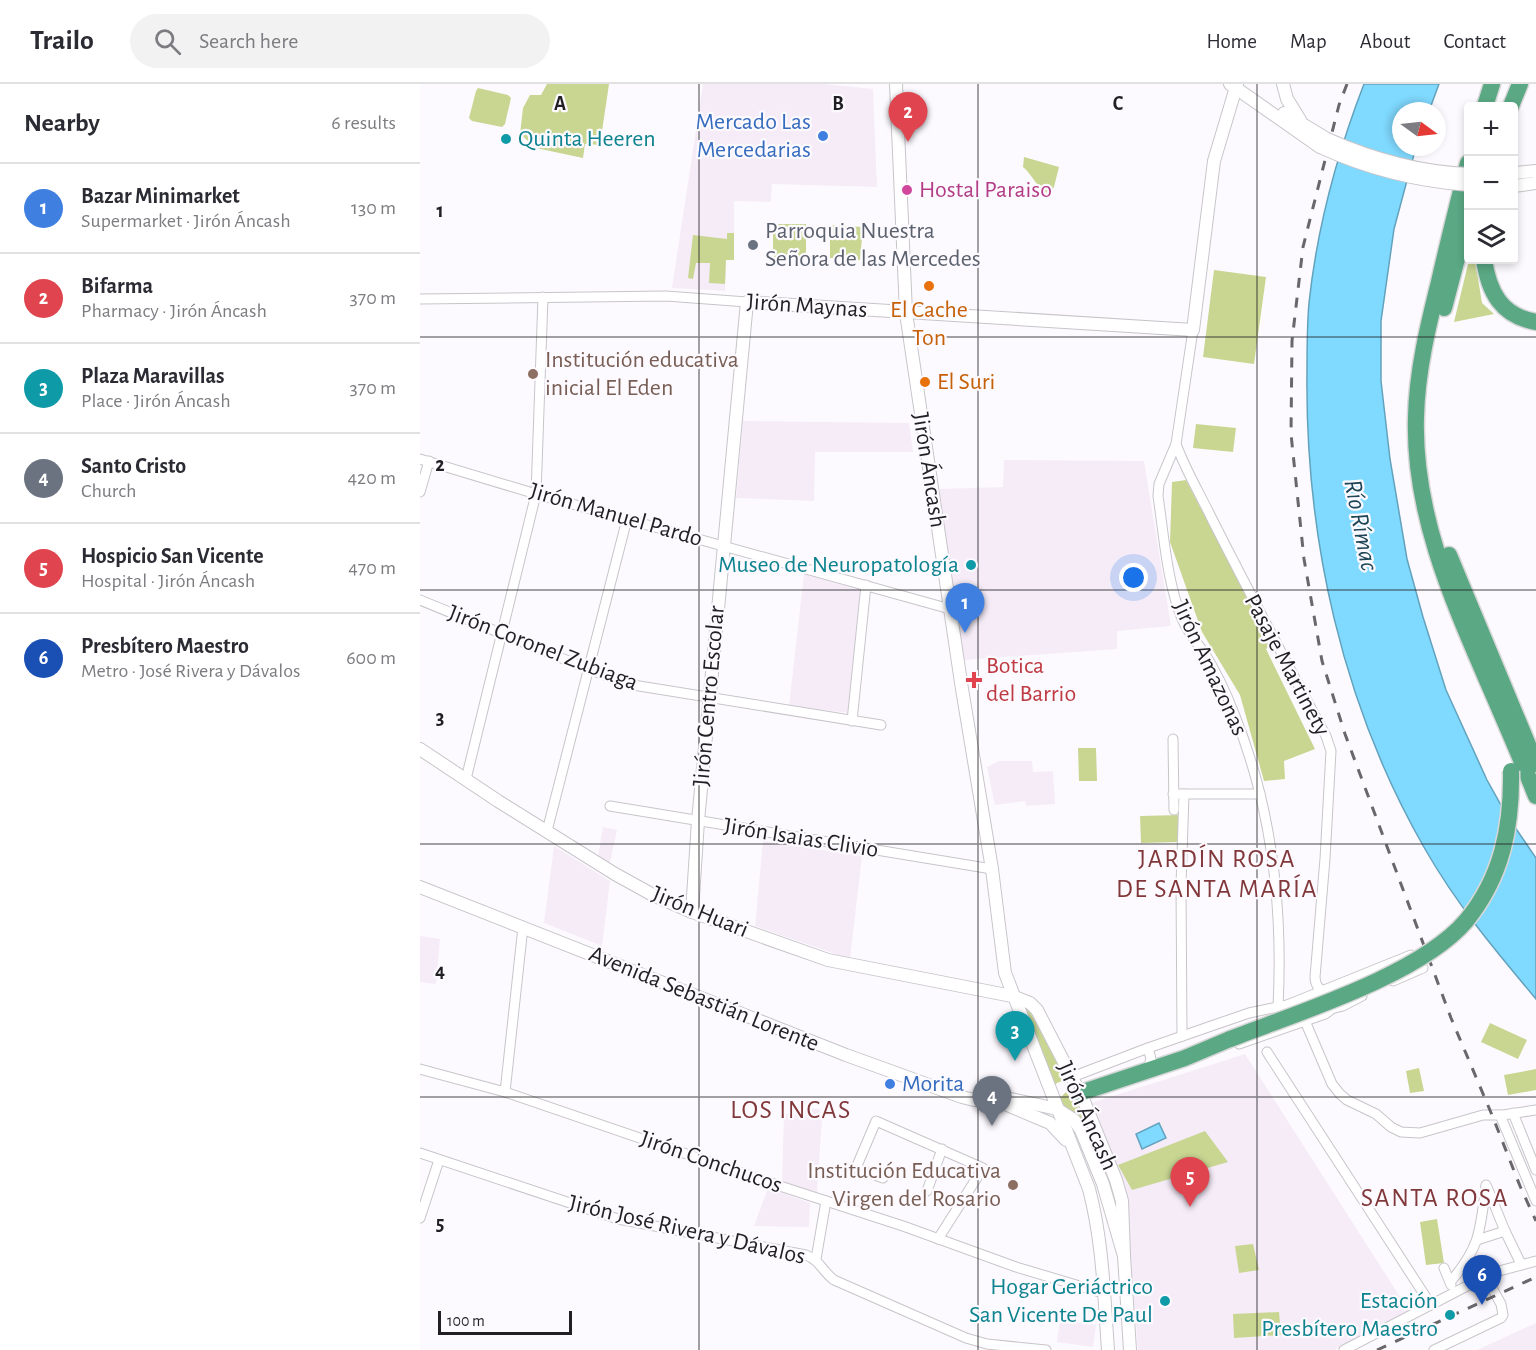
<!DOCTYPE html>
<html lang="en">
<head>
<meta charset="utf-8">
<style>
	:root { --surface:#fff; --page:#f2f2f3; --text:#2b2b33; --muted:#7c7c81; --line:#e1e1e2; --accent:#bd2c3c }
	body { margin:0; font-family:"Alegreya Sans",sans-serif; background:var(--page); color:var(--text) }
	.controls { position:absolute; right:18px; top:18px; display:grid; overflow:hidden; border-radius:6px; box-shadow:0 3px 9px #0003 }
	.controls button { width:54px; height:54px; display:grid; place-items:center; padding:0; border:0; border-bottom:2px solid var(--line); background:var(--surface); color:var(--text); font:30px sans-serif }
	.compass { position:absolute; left:972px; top:18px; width:54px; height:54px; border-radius:50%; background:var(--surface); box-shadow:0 3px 9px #0003; rotate:105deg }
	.scale { position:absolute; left:18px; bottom:15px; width:134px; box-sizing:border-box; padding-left:6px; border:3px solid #201f21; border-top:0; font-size:16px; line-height:21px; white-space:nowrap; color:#201f21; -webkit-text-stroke:4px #fdfaff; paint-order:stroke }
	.you { position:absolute; left:714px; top:494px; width:21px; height:21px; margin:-15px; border:4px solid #fff; border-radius:50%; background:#1a73e8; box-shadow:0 0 0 9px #1a73e833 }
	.badge { display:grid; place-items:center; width:39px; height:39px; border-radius:50%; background:var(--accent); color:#fff; font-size:20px; font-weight:700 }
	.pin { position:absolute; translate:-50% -50px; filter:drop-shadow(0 2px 3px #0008) }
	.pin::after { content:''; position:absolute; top:32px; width:21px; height:18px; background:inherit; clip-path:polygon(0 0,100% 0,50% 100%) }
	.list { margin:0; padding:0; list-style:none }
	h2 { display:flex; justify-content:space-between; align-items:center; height:78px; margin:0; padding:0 24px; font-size:26px }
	h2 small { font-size:20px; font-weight:400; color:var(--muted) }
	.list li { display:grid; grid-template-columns:39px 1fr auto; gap:18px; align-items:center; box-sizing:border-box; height:90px; padding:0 24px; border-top:2px solid var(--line) }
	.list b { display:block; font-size:22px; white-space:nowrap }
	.list p { margin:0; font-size:20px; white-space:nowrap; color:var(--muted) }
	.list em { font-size:20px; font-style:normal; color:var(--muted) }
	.icon { flex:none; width:33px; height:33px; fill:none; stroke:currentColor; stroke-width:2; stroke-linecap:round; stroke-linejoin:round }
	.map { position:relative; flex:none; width:1116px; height:1266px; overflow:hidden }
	header { display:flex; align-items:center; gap:36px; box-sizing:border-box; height:84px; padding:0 30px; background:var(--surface); border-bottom:2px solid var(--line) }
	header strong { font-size:28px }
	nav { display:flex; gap:33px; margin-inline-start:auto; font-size:21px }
	.search { width:420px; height:54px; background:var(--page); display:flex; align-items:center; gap:15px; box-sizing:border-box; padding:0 21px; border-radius:33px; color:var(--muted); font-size:22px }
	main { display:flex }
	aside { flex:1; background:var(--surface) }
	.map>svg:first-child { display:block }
	.built { fill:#f5ecf8 }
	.green { fill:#c9d692 }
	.water { fill:#80daff; stroke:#63a2bc; stroke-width:1.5 }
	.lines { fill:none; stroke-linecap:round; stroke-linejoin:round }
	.street-casing { stroke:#c8c5ca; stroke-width:11 }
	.secondary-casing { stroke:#c8c5ca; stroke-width:14 }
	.highway-casing { stroke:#d7d7d7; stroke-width:19 }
	.street { stroke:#fff; stroke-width:9 }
	.secondary { stroke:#fff; stroke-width:12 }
	.highway { stroke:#5aa884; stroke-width:16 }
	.rail { stroke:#69676a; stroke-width:3; stroke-dasharray:10 10; stroke-linecap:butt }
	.secondary-bridge-casing { stroke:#c8c5ca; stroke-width:14; stroke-linecap:butt }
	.highway-bridge-casing { stroke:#d7d7d7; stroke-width:19; stroke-linecap:butt }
	.secondary-bridge { stroke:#fff; stroke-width:12 }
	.highway-bridge { stroke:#5aa884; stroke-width:16 }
	.grid { fill:none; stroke:#201f21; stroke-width:1.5; stroke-opacity:0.55 }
	.shop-dot { fill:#3f7fe0; stroke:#fdfaff; stroke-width:2 }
	.culture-dot { fill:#0f9aa8; stroke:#fdfaff; stroke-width:2 }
	.hotel-dot { fill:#d1479c; stroke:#fdfaff; stroke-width:2 }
	.worship-dot { fill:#6b7280; stroke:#fdfaff; stroke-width:2 }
	.food-dot { fill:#e8710a; stroke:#fdfaff; stroke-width:2 }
	.education-dot { fill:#8d6e63; stroke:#fdfaff; stroke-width:2 }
	.health-dot { fill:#e0444e; stroke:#fdfaff; stroke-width:2 }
	.labels { text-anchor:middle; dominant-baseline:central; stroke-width:4.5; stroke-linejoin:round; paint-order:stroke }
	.shop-label { font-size:24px; fill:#366cbe; stroke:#fdfaff; text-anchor:end }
	.culture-label { font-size:24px; fill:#0d838f; stroke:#fdfaff; text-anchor:end }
	.hotel-label { font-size:24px; fill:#b23c85; stroke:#fdfaff; text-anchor:start }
	.worship-label { font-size:24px; fill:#5b616d; stroke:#fdfaff; text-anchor:start }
	.street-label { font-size:24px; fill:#201f21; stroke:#fdfaff }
	.food-label { font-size:24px; fill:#c56008; stroke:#fdfaff }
	.education-label { font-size:24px; fill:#785e54; stroke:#fdfaff; text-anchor:start }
	.health-label { font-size:24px; fill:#be3a42; stroke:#fdfaff; text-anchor:start }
	.water-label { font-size:26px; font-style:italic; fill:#1e4656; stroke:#fdfaff }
	.neighbourhood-label { font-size:26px; letter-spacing:1.5px; fill:#80383a; stroke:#fdfaff }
	.grid-label { font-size:20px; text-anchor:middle; font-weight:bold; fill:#201f21; stroke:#fdfaff; stroke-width:4.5; stroke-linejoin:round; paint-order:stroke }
</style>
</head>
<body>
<header>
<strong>Trailo</strong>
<div class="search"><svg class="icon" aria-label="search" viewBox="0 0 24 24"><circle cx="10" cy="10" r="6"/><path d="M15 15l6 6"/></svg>Search here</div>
<nav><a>Home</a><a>Map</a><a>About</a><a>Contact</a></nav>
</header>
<main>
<aside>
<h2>Nearby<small>6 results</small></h2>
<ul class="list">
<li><span class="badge" style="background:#3f7fe0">1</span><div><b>Bazar Minimarket</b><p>Supermarket · Jirón Áncash</p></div><em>130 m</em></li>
<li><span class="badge" style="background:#e0444e">2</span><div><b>Bifarma</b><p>Pharmacy · Jirón Áncash</p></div><em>370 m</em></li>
<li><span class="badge" style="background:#0f9aa8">3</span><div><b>Plaza Maravillas</b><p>Place · Jirón Áncash</p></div><em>370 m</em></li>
<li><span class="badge" style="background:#6b7280">4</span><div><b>Santo Cristo</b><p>Church</p></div><em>420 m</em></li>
<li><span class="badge" style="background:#e0444e">5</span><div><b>Hospicio San Vicente</b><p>Hospital · Jirón Áncash</p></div><em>470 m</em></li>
<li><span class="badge" style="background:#1a4fb4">6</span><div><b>Presbítero Maestro</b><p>Metro · José Rivera y Dávalos</p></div><em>600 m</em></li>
</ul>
</aside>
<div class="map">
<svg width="1116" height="1266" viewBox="0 0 1116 1266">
	<rect width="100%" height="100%" fill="#fdfaff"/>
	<g class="built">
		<polygon points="283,0 405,0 453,5 457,103 352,100 351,118 314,117 314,176 306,176 305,207 252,204"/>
		<polygon points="323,337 489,339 493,368 395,368 394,417 316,414"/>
		<polygon points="584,376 724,377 751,542 697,547 697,565 544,576 518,405 583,403"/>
		<polygon points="384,490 442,507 430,629 369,622"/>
		<polygon points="579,677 612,677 613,688 633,687 635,720 606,722 605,717 575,721 567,683"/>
		<polygon points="183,743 197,746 190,779 178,772"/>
		<polygon points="343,757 442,772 430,875 335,842"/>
		<polygon points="134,762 190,797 182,862 124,839"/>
		<polygon points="0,852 20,855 16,900 0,898"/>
		<polygon points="825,970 991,1230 914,1266 718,1266 706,1115 699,1090 671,1019"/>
		<polygon points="381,1024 400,1025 400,1035 402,1035 397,1109 362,1098 364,1030 380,1031"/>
		<polygon points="348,1104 390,1119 389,1143 334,1142"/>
		<polygon points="640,1236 676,1241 673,1263 637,1258"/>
		<polygon points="1116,1239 1116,1266 1057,1266"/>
	</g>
	<g class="green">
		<polygon points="127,0 189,0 180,61 165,60 163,74 116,64 100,50 103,24 110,11 121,11"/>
		<polygon points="58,4 88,11 91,14 85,40 82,43 52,37 49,34 56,7"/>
		<path d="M604 73 639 83 634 103 629 110C617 105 613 91 603 83Z"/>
		<rect x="353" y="140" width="33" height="34"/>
		<polygon points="410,141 443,143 440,176 410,174"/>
		<polygon points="307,149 314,149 314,176 306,176 305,200 289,199 290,179 276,179 273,195 268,194 273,151 307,155"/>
		<polygon points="1049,176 1055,176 1062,219 1074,230 1034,238"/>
		<polygon points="794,186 846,193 834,280 783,273"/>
		<polygon points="776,340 816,344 813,368 773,364"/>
		<polygon points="766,396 852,560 846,565 895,665 864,677 865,695 844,697 820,611 782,548 750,458 752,398"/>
		<polygon points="658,664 676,664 677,697 659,697"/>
		<polygon points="759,731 759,758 721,759 720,732"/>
		<polygon points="609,926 646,995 633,1001 604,927"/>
		<polygon points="1070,939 1107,956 1098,975 1061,958"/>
		<polygon points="999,984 1004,1007 990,1009 986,987"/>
		<polygon points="1116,985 1116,1006 1088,1011 1084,991"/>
		<polygon points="646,1008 663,1030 668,1044 638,1016"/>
		<polygon points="785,1047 808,1078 712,1106 698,1081"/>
		<polygon points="1017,1135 1024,1179 1006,1181 1000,1138"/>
		<polygon points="833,1160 839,1186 819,1189 815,1162"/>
		<polygon points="859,1228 861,1251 814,1254 813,1230"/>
	</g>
	<g class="water">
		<path d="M944 0H1019L1009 27H981V63H996L974 145 961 237V297L970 375 987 475 1003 533 1026 606 1067 696 1086 730 1116 774V915C1075 866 1037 821 1005 765 922 621 885 453 887 288 887 265 887 242 889 219 897 144 917 70 944 0Z"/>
		<polygon points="739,1039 746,1054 722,1065 716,1050"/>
	</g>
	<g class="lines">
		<g class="street-casing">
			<g id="street">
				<polyline points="0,215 246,212 327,218"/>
				<path d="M773 246 756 360 739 400 738 412C744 452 747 500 763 537 768 548 776 558 783 567 796 587 807 611 815 632 852 724 863 825 858 923"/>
				<path d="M756 360C766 387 780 410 792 435 829 508 867 580 906 652L911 667 905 775 895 893C895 897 896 900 898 903 905 910 922 921 905 930L819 960"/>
				<polyline points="0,375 116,410 530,525"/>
				<polyline points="0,408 9,377"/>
				<polyline points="0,516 168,585 213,601 461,641"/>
				<polyline points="432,637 446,501"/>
				<polyline points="753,655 754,726"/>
				<polyline points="46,695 116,410 123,213"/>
				<polyline points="753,710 840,710"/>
				<polyline points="190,722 572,785"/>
				<polyline points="127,747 207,435"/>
				<polyline points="973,897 1003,884"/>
				<polyline points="911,925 923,922 942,912"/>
				<polyline points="885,937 912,1000 920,1010 927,1016 956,1030 971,1043 981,1048 1000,1049 1063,1031 1083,1031 1116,1026"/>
				<polyline points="762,952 761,801 764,710"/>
				<polyline points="847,968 1011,1221"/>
				<polyline points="0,985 85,1008 363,1103 483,1142 596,1183 683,1209"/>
				<polyline points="727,988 731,975 728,964"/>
				<polyline points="652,993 728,964 797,940 829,929 867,921 991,871"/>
				<polyline points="85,1008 103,843"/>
				<polyline points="1093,1029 1116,1086"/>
				<polyline points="1080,1031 1116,1117"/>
				<path d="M0 1069 198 1135 386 1171C401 1177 401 1186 414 1196L546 1254 567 1260 626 1266"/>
				<polyline points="463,1094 436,1084 456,1037 563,1084 518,1155"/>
				<polyline points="1067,1103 1085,1147 1101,1180"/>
				<polyline points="507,1107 522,1065"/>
				<polyline points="0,1134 19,1076"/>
				<polyline points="1057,1156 1085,1147"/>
				<polyline points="396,1175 406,1117"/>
				<polyline points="1024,1184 1031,1201"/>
				<path d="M1031 1197C1061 1162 1060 1146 1066 1101"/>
				<polyline points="924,1266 1072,1189 1116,1177"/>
				<polyline points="1014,1266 1081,1234 1083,1231 1081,1220 1058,1179 1048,1177"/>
			</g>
		</g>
		<g class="secondary-casing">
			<g id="secondary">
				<path d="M476 0 486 229 542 605 572 785 585 889 669 1105C683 1158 684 1212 688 1266"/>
				<polyline points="810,0 900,63"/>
				<polyline points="863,0 867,15 880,36"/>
				<polyline points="864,29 907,55"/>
				<polyline points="1094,89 1116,87"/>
				<polyline points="1094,102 1116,99"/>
				<polyline points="0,665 78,717 195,790 233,811 272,828 408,876 592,912 610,919 617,926 663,1015 696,1096 702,1117 704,1172"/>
				<polyline points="0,803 426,971 542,1013 554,1016 591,1015 637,1025 654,1036 661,1046 683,1100 704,1172 710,1266"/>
				<polyline points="272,828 278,737 327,218 773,246 794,77 817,0"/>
				<polyline points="585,1020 630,1039 646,1056"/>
			</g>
		</g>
		<g class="highway-casing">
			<g id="highway">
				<polyline points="1065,22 1072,0"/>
				<polyline points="1091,22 1100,0"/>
				<path d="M1048 79C1038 119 1028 158 1019 198 1008 242 997 287 996 333 993 425 1030 511 1066 594 1083 633 1100 672 1116 712"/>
				<path d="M1064 176C1069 208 1081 232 1116 238"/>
				<polyline points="1024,224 1048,133"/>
				<polyline points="1029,471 1116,680"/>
				<polyline points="660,1009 765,974 810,955"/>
			</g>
		</g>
		<use href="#street" class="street"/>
		<use href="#secondary" class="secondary"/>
		<use href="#highway" class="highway"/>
		<g class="rail">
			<polyline points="927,0 919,21 883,163 872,257 871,350 884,475 902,577 925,650 1031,934 1072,1031 1100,1102 1116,1137"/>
			<polyline points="957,1266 1116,1193"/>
		</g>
		<g class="secondary-bridge-casing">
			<g id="secondary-bridge">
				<path d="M907 55C952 75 999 88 1048 90"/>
				<path d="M900 63C948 85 996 97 1048 101"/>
			</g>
		</g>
		<g class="highway-bridge-casing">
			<path id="highway-bridge" d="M810 955C877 929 1000 891 1046 837 1082 793 1092 743 1091 687"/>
		</g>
		<use href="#secondary-bridge" class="secondary-bridge"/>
		<use href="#highway-bridge" class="highway-bridge"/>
	</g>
	<path class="grid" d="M279 0V1266M558 0V1266M837 0V1266M0 253H1116M0 506H1116M0 760H1116M0 1013H1116"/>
	<g class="shop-dot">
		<circle cx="403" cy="52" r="6"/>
		<circle cx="470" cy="1000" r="6"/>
	</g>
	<g class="culture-dot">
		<circle cx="86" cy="55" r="6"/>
		<circle cx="551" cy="481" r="6"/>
		<circle cx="745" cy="1217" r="6"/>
		<circle cx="1030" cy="1231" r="6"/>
	</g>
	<circle class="hotel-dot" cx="487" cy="106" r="6"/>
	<circle class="worship-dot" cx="333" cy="161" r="6"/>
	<g class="food-dot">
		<circle cx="509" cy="202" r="6"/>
		<circle cx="505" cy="298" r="6"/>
	</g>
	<g class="education-dot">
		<circle cx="113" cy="290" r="6"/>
		<circle cx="593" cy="1101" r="6"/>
	</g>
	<path class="health-dot" d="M551 587h6v6h6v6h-6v6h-6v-6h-6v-6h6z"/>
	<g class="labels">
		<g class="shop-label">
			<text x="391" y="38">Mercado Las<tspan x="391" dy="28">Mercedarias</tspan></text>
			<text x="482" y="1000" text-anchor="start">Morita</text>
		</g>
		<g class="culture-label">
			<text x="98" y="55" text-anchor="start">Quinta Heeren</text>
			<text x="539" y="481">Museo de Neuropatología</text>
			<text x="733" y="1203">Hogar Geriáctrico<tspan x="733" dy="28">San Vicente De Paul</tspan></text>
			<text x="1018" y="1217">Estación<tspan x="1018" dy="28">Presbítero Maestro</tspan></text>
		</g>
		<g class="hotel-label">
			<text x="499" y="106">Hostal Paraiso</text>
		</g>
		<g class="worship-label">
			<text x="345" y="147">Parroquia Nuestra<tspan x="345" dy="28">Señora de las Mercedes</tspan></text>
		</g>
		<g class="street-label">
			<text transform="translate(387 222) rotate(4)">Jirón Maynas</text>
			<text transform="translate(509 386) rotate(81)">Jirón Áncash</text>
			<text transform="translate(196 431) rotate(16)">Jirón Manuel Pardo</text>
			<text transform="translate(123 564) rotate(21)">Jirón Coronel Zubiaga</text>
			<text transform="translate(867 581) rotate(62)">Pasaje Martinety</text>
			<text transform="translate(790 584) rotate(65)">Jirón Amazonas</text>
			<text transform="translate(289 612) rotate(-85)">Jirón Centro Escolar</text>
			<text transform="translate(381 754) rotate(9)">Jirón Isaias Clivio</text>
			<text transform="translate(280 828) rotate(22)">Jirón Huari</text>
			<text transform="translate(284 915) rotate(22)">Avenida Sebastián Lorente</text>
			<text transform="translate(667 1032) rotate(66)">Jirón Áncash</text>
			<text transform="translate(291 1078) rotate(19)">Jirón Conchucos</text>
			<text transform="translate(267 1146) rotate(13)">Jirón José Rivera y Dávalos</text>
		</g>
		<g class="food-label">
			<text x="509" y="226">El Cache<tspan x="509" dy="28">Ton</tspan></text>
			<text x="517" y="298" text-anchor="start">El Suri</text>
		</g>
		<g class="education-label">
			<text x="125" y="276">Institución educativa<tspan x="125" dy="28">inicial El Eden</tspan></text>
			<text x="581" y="1087" text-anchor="end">Institución Educativa<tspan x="581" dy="28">Virgen del Rosario</tspan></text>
		</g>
		<g class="health-label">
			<text x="566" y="582">Botica<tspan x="566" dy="28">del Barrio</tspan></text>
		</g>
		<g class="water-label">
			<text transform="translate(941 441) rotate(79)">Río Rímac</text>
		</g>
		<g class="neighbourhood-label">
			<text x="797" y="775">JARDÍN ROSA<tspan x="797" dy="30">DE SANTA MARÍA</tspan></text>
			<text x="371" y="1026">LOS INCAS</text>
			<text x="1015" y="1114">SANTA ROSA</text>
		</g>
	</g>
	<g class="grid-label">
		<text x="140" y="26">A</text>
		<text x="418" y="26">B</text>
		<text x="698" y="26">C</text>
		<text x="20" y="133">1</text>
		<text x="20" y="387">2</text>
		<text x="20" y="640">3</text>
		<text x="20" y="893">4</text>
		<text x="20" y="1146">5</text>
	</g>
</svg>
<div class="controls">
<button>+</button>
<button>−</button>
<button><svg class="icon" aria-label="layers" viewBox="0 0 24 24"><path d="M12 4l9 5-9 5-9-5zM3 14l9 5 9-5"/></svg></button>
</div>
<svg class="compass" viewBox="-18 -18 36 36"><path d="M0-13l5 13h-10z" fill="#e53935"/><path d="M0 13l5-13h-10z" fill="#7c7c81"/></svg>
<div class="scale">100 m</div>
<div class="you"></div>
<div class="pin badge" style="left:545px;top:549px;background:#3f7fe0">1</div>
<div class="pin badge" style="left:488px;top:58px;background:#e0444e">2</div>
<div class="pin badge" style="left:595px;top:977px;background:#0f9aa8">3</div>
<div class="pin badge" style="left:572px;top:1042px;background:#6b7280">4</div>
<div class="pin badge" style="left:770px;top:1123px;background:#e0444e">5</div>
<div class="pin badge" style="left:1062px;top:1221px;background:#1a4fb4">6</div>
</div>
</main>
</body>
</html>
